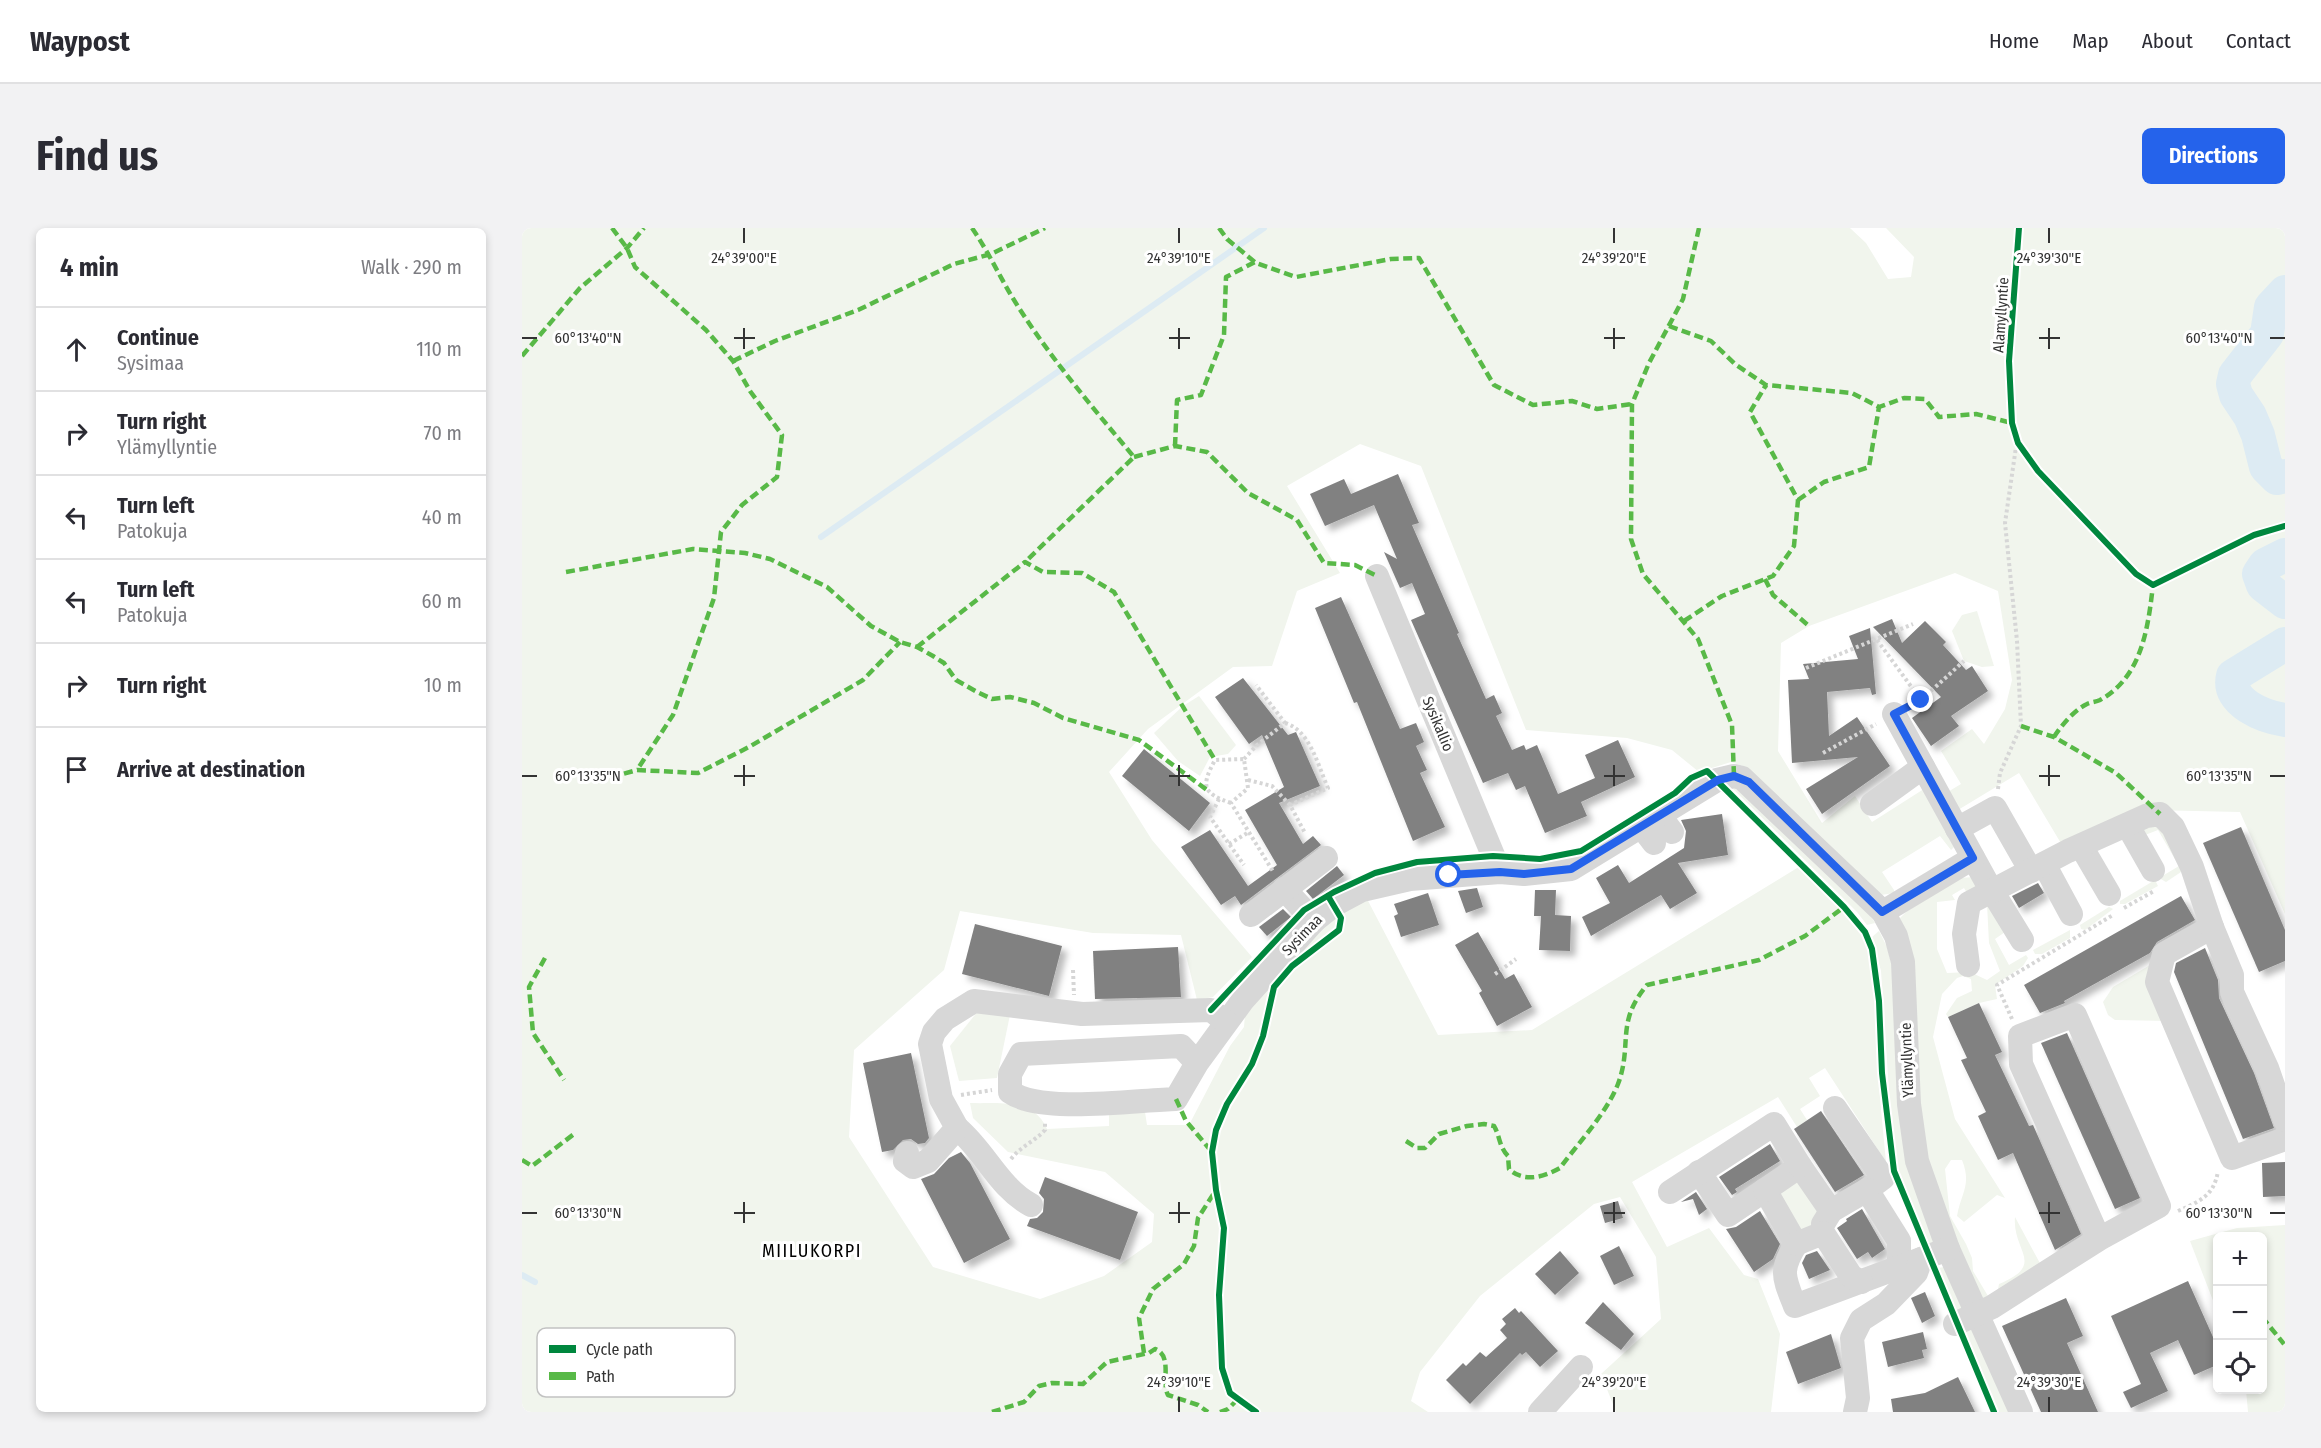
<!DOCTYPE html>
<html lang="en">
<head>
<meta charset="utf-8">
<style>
	:root { --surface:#fff; --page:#f2f2f3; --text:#2b2b33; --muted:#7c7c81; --line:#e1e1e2; --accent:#2563eb }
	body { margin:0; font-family:"Fira Sans Condensed",sans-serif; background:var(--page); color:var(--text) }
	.controls { position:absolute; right:18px; bottom:18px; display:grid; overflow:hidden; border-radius:9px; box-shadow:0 3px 9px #0003 }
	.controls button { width:54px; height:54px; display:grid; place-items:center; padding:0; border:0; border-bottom:2px solid var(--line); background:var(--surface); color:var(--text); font:30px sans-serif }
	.stop { position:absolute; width:18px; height:18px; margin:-14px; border:4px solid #2563eb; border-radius:50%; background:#fff }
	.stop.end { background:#2563eb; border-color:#fff; box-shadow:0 2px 6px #0008 }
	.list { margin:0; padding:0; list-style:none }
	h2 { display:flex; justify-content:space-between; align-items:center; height:78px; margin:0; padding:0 24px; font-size:26px }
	h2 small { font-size:20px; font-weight:400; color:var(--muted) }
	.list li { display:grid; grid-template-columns:39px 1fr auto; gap:18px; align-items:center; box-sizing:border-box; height:84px; padding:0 24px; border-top:2px solid var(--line) }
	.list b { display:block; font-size:22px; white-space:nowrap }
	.list p { margin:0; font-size:20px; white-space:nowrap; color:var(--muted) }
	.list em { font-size:20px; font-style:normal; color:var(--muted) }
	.icon { flex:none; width:33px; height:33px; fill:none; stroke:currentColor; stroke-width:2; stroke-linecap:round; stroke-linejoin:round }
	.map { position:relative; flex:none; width:1763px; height:1184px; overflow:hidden; border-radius:9px }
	header { display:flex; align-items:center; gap:36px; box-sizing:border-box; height:84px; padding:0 30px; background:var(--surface); border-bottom:2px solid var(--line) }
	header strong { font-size:28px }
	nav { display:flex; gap:33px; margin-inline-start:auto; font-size:21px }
	.intro { display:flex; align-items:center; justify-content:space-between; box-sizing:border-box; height:144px; padding:0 36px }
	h1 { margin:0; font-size:42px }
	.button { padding:15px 27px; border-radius:9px; background:var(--accent); color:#fff; font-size:21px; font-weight:700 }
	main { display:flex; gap:36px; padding:0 36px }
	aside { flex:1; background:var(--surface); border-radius:9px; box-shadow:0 3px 9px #0003 }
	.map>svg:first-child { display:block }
	.green { fill:#f1f5ed }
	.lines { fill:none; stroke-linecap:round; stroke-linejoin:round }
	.stream { stroke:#ddebf3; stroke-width:6 }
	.river { stroke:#ddebf3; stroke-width:34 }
	.building { fill:#818181; filter:url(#shadow) }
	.path { stroke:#d6d6d6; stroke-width:4; stroke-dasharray:3 3; stroke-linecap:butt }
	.minor { stroke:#d7d7d7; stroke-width:24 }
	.quiet { stroke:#58b947; stroke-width:4.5; stroke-dasharray:9 4.5; stroke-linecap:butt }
	.cycleway-casing { stroke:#fff; stroke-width:10 }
	.cycleway { stroke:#00873e; stroke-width:6 }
	.route { stroke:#2563eb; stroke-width:8 }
	.ticks { fill:none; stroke:#333; stroke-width:2 }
	.labels { text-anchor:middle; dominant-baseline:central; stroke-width:6; stroke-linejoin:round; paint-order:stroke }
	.street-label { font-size:15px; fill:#333; stroke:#fff }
	.quarter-label { font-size:18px; letter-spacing:1.5px; fill:#000; stroke:#fff }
	.key { fill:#fff; stroke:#c2c2c2; stroke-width:1.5 }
	.key-label { font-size:16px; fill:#333 }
	.ticks-label { font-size:15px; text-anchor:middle; fill:#333; stroke:#fff; stroke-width:6; stroke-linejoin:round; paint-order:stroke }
</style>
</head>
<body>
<header>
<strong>Waypost</strong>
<nav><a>Home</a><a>Map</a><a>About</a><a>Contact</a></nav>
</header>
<div class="intro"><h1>Find us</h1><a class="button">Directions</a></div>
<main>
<aside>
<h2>4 min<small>Walk · 290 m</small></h2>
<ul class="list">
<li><svg class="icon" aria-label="ahead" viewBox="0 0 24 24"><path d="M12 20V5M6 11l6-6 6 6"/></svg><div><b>Continue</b><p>Sysimaa</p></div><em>110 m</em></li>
<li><svg class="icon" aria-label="right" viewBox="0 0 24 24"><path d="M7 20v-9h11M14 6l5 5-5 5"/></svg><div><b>Turn right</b><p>Ylämyllyntie</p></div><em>70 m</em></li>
<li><svg class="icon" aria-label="left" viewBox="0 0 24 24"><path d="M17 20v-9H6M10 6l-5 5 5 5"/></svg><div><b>Turn left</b><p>Patokuja</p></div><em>40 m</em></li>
<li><svg class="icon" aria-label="left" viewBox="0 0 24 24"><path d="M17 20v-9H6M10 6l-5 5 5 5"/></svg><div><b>Turn left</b><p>Patokuja</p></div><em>60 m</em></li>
<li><svg class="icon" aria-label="right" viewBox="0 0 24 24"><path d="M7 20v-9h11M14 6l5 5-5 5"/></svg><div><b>Turn right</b></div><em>10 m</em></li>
<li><svg class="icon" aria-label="arrive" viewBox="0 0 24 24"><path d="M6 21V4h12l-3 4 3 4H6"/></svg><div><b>Arrive at destination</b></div></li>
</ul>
</aside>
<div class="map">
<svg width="1763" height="1184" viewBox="0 0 1763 1184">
	<defs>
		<filter id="shadow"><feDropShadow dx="5.5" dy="5.5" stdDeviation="3" flood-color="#0004"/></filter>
	</defs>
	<rect width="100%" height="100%" fill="#fff"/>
	<g class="green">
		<path d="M0 0H1328L1344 15 1366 51 1389 49 1392 29 1364 0H1763V686L1718 584 1628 582 1540 617 1497 545 1436 582 1424 565 1439 556 1419 523 1450 501 1462 516 1483 481 1490 452 1476 363 1433 345 1287 398 1259 415 1256 523 1300 595 1333 568 1350 594 1405 559 1434 617 1429 622 1418 608 1360 644 1372 662V665L1359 667 1224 539 1209 534 1177 544 1150 522 1105 510 1004 502 899 238 838 216 765 258 818 345 775 363 750 438 711 439 626 501 587 544 630 612 730 729 691 769 675 772 659 707 571 705 438 683 422 742 332 822 327 909 411 1039 518 1071 582 1048 630 1014 632 986 583 944 486 924 451 890 448 875C478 876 512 870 525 901L587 898V886L623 884 625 897H667L708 818 722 799 724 775 796 697 844 669 916 807 1010 802 1280 637C1300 658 1329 679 1343 704 1364 741 1353 801 1356 841 1358 872 1361 903 1364 934L1303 840 1287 850 1298 868 1278 881 1285 892 1275 899 1256 869 1110 954 1145 1019 1187 1000 1222 1047 1236 1051 1258 1106 1249 1184H1094L1079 1146 1139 1091 1134 1029 1098 969 1072 976 958 1068 898 1144 889 1173 906 1184H0Z"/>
		<polygon points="1455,383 1472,438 1460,439 1442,433 1430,403 1440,387"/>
		<polygon points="677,468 714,517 706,526 688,529 678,548 656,533 632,505 661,478"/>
		<polygon points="1205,555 1212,555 1344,680 1353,695 1345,697 1335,684"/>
		<polygon points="1631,591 1665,640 1644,654 1637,650 1657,638 1636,602 1623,607 1619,602"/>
		<path d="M1453 649 1457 655 1447 668 1442 660 1430 667 1433 672 1415 674V721L1425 745 1448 744 1465 752 1478 743 1467 715 1465 676 1486 702 1473 711 1487 737 1504 727 1506 730 1501 738 1473 757 1475 771 1457 775 1426 789 1424 786 1435 770 1450 763 1449 751 1441 748 1435 750 1420 766 1411 809 1433 891 1483 970 1475 967 1442 994 1435 988C1439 965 1450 957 1440 932H1429L1423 941 1428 988 1444 1016 1450 1030 1451 1043 1466 1068 1475 1067 1477 1056C1525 1036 1490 1024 1493 989L1520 1039 1463 1077 1427 1002 1402 921 1378 690 1384 684 1437 650Z"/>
		<polygon points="1633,652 1636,658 1603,676 1598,676 1598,673"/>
		<polygon points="1587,679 1591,681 1563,702 1559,701 1558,697"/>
		<polygon points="1548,702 1548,710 1520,726 1513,726 1511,722"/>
		<polygon points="1357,703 1365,719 1371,742 1411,1015 1406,1017 1403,1014 1375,938 1370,908 1359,743 1350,709"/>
		<polygon points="1633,734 1647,793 1593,792 1586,787 1581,774 1591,759"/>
		<polygon points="460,778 489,782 475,850 437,853 428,818"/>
		<polygon points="1278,945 1300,992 1277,1006 1253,959"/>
		<polygon points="1763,997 1763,1184 1726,1184 1724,1162 1740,1162 1740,1008 1696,1008 1695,1083 1668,1013 1715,1000"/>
		<polygon points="1422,1039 1445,1087 1435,1089 1416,1047 1416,1040"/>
		<polygon points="1450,1097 1489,1184 1477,1184 1444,1111 1443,1103"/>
	</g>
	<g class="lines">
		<g class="stream">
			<polyline points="299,309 742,0"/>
			<polyline points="0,1047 13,1054"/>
		</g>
		<g class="river">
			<polyline points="1763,64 1749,79 1745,106 1713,147 1711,156 1714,167 1728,188 1736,207 1744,239 1755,250 1763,248"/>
			<polyline points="1763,327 1743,337 1737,346 1741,357 1763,374"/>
			<path d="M1763 416 1711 448C1704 475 1743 489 1763 492"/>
		</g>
	</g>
	<g class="building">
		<polygon points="876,246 897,295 890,297 937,405 935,406 964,471 972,467 980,485 974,488 990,522 1002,517 1004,522 1015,517 1036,566 1073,550 1063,527 1096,512 1113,549 1059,574 1065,588 1023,605 1003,558 994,562 986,545 961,555 889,392 903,386 890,355 878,360 862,324 875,331 852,277 803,298 788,266 822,251 829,266"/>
		<polygon points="819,369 878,501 894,495 902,514 894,518 905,542 898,545 923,599 891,613 835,474 832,475 793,380"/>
		<polygon points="1370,391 1380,415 1403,393 1424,414 1421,417 1444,442 1450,438 1466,463 1429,488 1437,498 1409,518 1390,490 1419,469 1351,399"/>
		<polygon points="1348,400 1354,466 1350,467 1348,460 1305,464 1307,508 1335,489 1368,538 1300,586 1284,561 1336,529 1270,535 1266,452 1287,451 1281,436 1336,431 1327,408"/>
		<polygon points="721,450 766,507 774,504 798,558 757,575 781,616 791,608 799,617 719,677 713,668 699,677 659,619 688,602 726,658 755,637 723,582 762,559 740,507 727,516 693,469"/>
		<polygon points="622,521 688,575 667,603 600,548"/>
		<polygon points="1200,586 1206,627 1156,635 1175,665 1148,681 1139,667 1069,708 1060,689 1088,675 1074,650 1096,637 1107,655 1162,620 1164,603 1159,592"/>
		<polygon points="1719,599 1763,702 1763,733 1737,744 1681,615"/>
		<polygon points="815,638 822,647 791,671 784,663"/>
		<polygon points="1516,655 1522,665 1497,680 1490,668"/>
		<polygon points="955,660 961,679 944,685 936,663"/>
		<polygon points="1013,662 1034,662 1033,687 1049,688 1048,723 1017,722 1019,688 1012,688"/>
		<polygon points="906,665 917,697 879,709 872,688 876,686 872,676"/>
		<polygon points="1659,668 1673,692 1635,714 1628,725 1542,773 1543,775 1518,785 1502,757"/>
		<polygon points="761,681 769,689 745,708 737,699"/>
		<polygon points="453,696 540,718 527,768 440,746"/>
		<polygon points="956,704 983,751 992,746 1010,779 975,798 957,765 960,763 933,717"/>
		<polygon points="656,719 659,769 573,771 571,723"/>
		<polygon points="1683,720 1696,752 1697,770 1732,845 1752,900 1721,911 1652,744 1654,735"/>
		<polygon points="1457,775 1480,824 1473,827 1507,898 1511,897 1559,1006 1533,1022 1491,925 1476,932 1456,888 1464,884 1439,832 1445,830 1426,789"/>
		<polygon points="1545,805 1618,970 1593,981 1519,815"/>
		<polygon points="389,825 407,910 403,915 396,916 389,911 381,912 371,922 360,924 341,835"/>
		<polygon points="1299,883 1342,947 1313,964 1272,901"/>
		<polygon points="1248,916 1258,933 1213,961 1215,964 1210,967 1197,949"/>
		<polygon points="439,924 448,935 488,1011 442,1035 399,951 412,946 427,930"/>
		<polygon points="1763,934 1763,968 1741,969 1740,935"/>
		<polygon points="523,949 616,984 598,1032 505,998 508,991 515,990 521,984 522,971 517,965"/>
		<polygon points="1174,964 1185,981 1177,987 1171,971 1159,974"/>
		<polygon points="1096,973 1101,990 1083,995 1078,978"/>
		<polygon points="1340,981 1363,1021 1350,1030 1346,1024 1335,1031 1315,1000 1325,993 1324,991"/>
		<polygon points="1238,983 1258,1016 1251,1031 1232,1044 1204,1001 1214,999"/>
		<polygon points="1097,1018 1112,1048 1092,1057 1078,1028"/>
		<polygon points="1038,1023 1057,1045 1033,1067 1013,1046"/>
		<polygon points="1295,1023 1308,1042 1287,1051 1280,1035 1284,1027"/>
		<polygon points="1666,1053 1695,1118 1695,1137 1672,1147 1656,1112 1628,1125 1646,1163 1609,1180 1601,1164 1619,1156 1589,1088"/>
		<polygon points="1403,1064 1413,1088 1400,1095 1389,1070"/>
		<polygon points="1544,1070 1561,1108 1545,1115 1576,1184 1519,1184 1480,1098"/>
		<polygon points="1081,1074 1112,1106 1099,1122 1063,1095"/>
		<polygon points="993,1080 997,1085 999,1083 1036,1123 1018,1139 1004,1124 1000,1127 998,1125 948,1176 924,1152 941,1135 944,1138 958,1124 964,1129 985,1110 978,1102 984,1096 980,1091"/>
		<polygon points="1401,1104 1405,1121 1400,1122 1402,1130 1366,1139 1360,1114"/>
		<polygon points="1309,1106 1319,1140 1276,1156 1264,1124"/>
		<polygon points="1436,1149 1453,1184 1371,1184 1369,1171 1403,1165"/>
	</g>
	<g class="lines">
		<g class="path">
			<polyline points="1355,412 1399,472"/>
			<polyline points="1284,440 1391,396"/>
			<polyline points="1390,477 1399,472 1442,433"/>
			<path d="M763 495C788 502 796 538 806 560L768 577"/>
			<polyline points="1301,525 1354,496"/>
			<polyline points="722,531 735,517 763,495 734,457"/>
			<polyline points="726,552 750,558 768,577 783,605"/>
			<polyline points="1476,561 1478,545 1499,498 1495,413 1483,295 1495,212"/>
			<polyline points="697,571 688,589 722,637"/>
			<path d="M709 575C680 565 679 558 693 532L722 531 726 560 709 575 752 645"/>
			<polyline points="707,616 727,604"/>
			<polyline points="1602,680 1632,663"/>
			<polyline points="551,742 552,767"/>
			<polyline points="973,746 994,731"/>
			<polyline points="1490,791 1475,757 1591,687"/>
			<polyline points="439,867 470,862"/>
			<path d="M489 931C499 918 512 914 523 902V895"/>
			<path d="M1656 983C1678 973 1692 968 1696 943"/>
		</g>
		<g class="minor">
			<polyline points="855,348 978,644"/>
			<polyline points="1372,486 1464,653 1500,712"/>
			<polyline points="1350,576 1401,539"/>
			<polyline points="1137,587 1150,604"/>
			<polyline points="1119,598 1132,615"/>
			<polyline points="1606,598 1631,642"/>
			<polyline points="1435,601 1473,580 1509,643"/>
			<polyline points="1559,618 1587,666"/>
			<polyline points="1522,636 1549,686"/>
			<polyline points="762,661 792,693"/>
			<polyline points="1361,684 1451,630"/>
			<polyline points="729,687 804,630"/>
			<polyline points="1690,699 1642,726 1635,754 1710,930 1763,911"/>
			<polyline points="1446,737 1442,706 1447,675 1546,623 1624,588 1638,586 1651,599 1670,639 1690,699 1710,747 1710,764 1745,840 1763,892"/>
			<path d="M675 835 659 818 499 826 488 846V864C519 886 614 872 654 871L675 835 721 772 792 693 812 677 840 662 888 651 978 644 1002 646 1049 641 1195 552 1212 548 1220 550 1361 684 1374 708 1381 734 1387 876 1395 933 1426 1021 1499 1184"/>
			<polyline points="1313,880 1361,950 1345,962 1377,1013 1377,1039"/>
			<path d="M435 900C463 923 476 959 509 977"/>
			<polyline points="385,925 383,933 391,939 406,933 435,900 419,871 408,816 412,804 423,791 452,773 560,786 689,782 704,794"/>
			<path d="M1177 944 1206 987 1243 962 1274 1016C1257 1043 1262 1050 1273 1078L1426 1021"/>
			<polyline points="1243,962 1278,938 1309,983"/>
			<polyline points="1148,964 1252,896 1278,938"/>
			<polyline points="1301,996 1309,983 1345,962"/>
			<polyline points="1274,1016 1301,1005 1329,1048 1339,1054"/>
			<polyline points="1433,1096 1470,1079 1577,1011 1637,978 1553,787 1498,808 1499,836 1577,1011"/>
			<polyline points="1018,1184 1059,1139"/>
			<polyline points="1333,1184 1336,1170 1330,1110 1339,1092 1364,1076 1394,1045 1399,1031"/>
		</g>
		<g class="quiet">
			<polyline points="90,0 105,20 113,39 184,102 211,133 228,163 260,207 255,249 220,277 199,304 192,370 151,487 115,542"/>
			<path d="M450 0C468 26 480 54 497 80 531 133 571 180 612 229L503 334"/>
			<polyline points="697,0 705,11 734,35 774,49 869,31 897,30 972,157 1011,177 1050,173 1075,181 1110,176"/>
			<polyline points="1177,0 1161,71 1127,135 1110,176 1109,311 1121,346 1176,411 1210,497 1212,548"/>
			<polyline points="1147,98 1189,113 1213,136 1244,157 1330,165 1357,179 1382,170 1403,171 1417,189 1454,186 1490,195"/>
			<polyline points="0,128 58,60 105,20 122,0"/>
			<polyline points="211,133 253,113 336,82 432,36 469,26 523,0"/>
			<polyline points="653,218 655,172 679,167 702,107 704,49 733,34"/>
			<polyline points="612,229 653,218 685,224 726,265 775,292 802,335 833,337 855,348"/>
			<polyline points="1276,272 1302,254 1347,239 1357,179"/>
			<polyline points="44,344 171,321 223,325 248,331 305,359 349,398 378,414 395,419 411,428 422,435 434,452 455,464 470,471 488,469 512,475 541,490 617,512 685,562"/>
			<polyline points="1243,351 1251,367 1287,398"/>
			<polyline points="1162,393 1200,368 1251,348 1272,318 1276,272 1228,184 1244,157"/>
			<polyline points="395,419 503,334 521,344 560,345 592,364 693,532"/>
			<polyline points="1499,498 1532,509 1594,545 1638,586"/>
			<path d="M1532 509C1539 498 1552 482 1565 476 1569 474 1574 474 1578 472 1620 449 1626 400 1631 357"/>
			<polyline points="76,553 115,542 176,545 227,519 341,452 378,414"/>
			<polyline points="23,730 7,759 11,805 42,852"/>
			<polyline points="654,871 664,893 690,924"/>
			<path d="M884 913 895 920H903L917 906 945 898 962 896 972 898C978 908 977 919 986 928L987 941C1002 955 1022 949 1038 940 1057 914 1084 886 1096 856 1111 816 1093 795 1125 757L1237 732 1283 708 1322 679"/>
			<polyline points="0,932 10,938 52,906"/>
			<polyline points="1740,1089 1762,1116"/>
			<polyline points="622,1125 617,1090 631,1061 662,1036 672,1018 676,990 694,962"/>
			<path d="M470 1184 502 1174 517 1158 530 1155 561 1156 585 1134 627 1125 633 1121C651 1127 639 1155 646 1167L676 1177 686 1184"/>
			<polyline points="698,1184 706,1181 715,1172"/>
		</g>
		<g class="cycleway-casing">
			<g id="cycleway">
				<polyline points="1497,0 1487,133 1490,195 1496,215 1516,243 1614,346 1631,357 1732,307 1763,298"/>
				<polyline points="689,782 782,682 812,664 853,645 895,634 971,628 1018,631 1059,623 1153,565 1169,550 1185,543 1322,679 1343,704 1350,721 1357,773 1360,845 1372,943 1472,1184"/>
				<polyline points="734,1184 708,1165 700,1140 697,1067 702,1000 694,962 690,924 694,902 705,876 730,836 741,808 752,759 770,738 817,702 819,690 806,668"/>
			</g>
		</g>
		<use href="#cycleway" class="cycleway"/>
	</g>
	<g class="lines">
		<polyline class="route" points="927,647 978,644 1002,646 1049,641 1196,552 1212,548 1227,554 1360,684 1451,630 1372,486 1399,472"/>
	</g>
	<path class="ticks" d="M222 0V15M657 0V15M1092 0V15M1527 0V15M222 100V121M657 100V121M1092 100V121M1527 100V121M0 110H15M212 110H233M647 110H668M1082 110H1103M1517 110H1538M1748 110H1763M222 537V558M657 537V558M1092 537V558M1527 537V558M0 548H15M212 548H233M647 548H668M1082 548H1103M1517 548H1538M1748 548H1763M222 974V995M657 974V995M1092 974V995M1527 974V995M0 985H15M212 985H233M647 985H668M1082 985H1103M1517 985H1538M1748 985H1763M657 1169V1184M1092 1169V1184M1527 1169V1184"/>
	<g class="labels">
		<g class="street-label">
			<text transform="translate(1479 87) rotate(-86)">Alamyllyntie</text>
			<text transform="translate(916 496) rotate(67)">Sysikallio</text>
			<text transform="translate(780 707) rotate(-46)">Sysimaa</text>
			<text transform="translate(1385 832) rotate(-92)">Ylämyllyntie</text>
		</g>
		<g class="quarter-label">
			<text x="290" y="1023">MIILUKORPI</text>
		</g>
	</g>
	<rect x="15" y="1100" width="198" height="69" rx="9" class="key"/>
	<rect x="27" y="1117" width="27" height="8" fill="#00873e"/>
	<rect x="27" y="1144" width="27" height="8" fill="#58b947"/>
	<g class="key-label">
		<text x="64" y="1127">Cycle path</text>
		<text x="64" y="1154">Path</text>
	</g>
	<g class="ticks-label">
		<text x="222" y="35">24°39'00"E</text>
		<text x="657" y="35">24°39'10"E</text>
		<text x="1092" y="35">24°39'20"E</text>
		<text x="1527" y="35">24°39'30"E</text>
		<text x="66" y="115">60°13'40"N</text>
		<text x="1697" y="115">60°13'40"N</text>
		<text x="66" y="553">60°13'35"N</text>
		<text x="1697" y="553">60°13'35"N</text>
		<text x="66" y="990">60°13'30"N</text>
		<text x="1697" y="990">60°13'30"N</text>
		<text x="657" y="1159">24°39'10"E</text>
		<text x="1092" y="1159">24°39'20"E</text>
		<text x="1527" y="1159">24°39'30"E</text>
	</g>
</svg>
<div class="controls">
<button>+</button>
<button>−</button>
<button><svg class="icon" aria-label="locate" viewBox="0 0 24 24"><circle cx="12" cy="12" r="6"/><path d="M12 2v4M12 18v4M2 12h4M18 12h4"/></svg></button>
</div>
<div class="stop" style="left:927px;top:647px"></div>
<div class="stop end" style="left:1399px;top:472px"></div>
</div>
</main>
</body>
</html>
